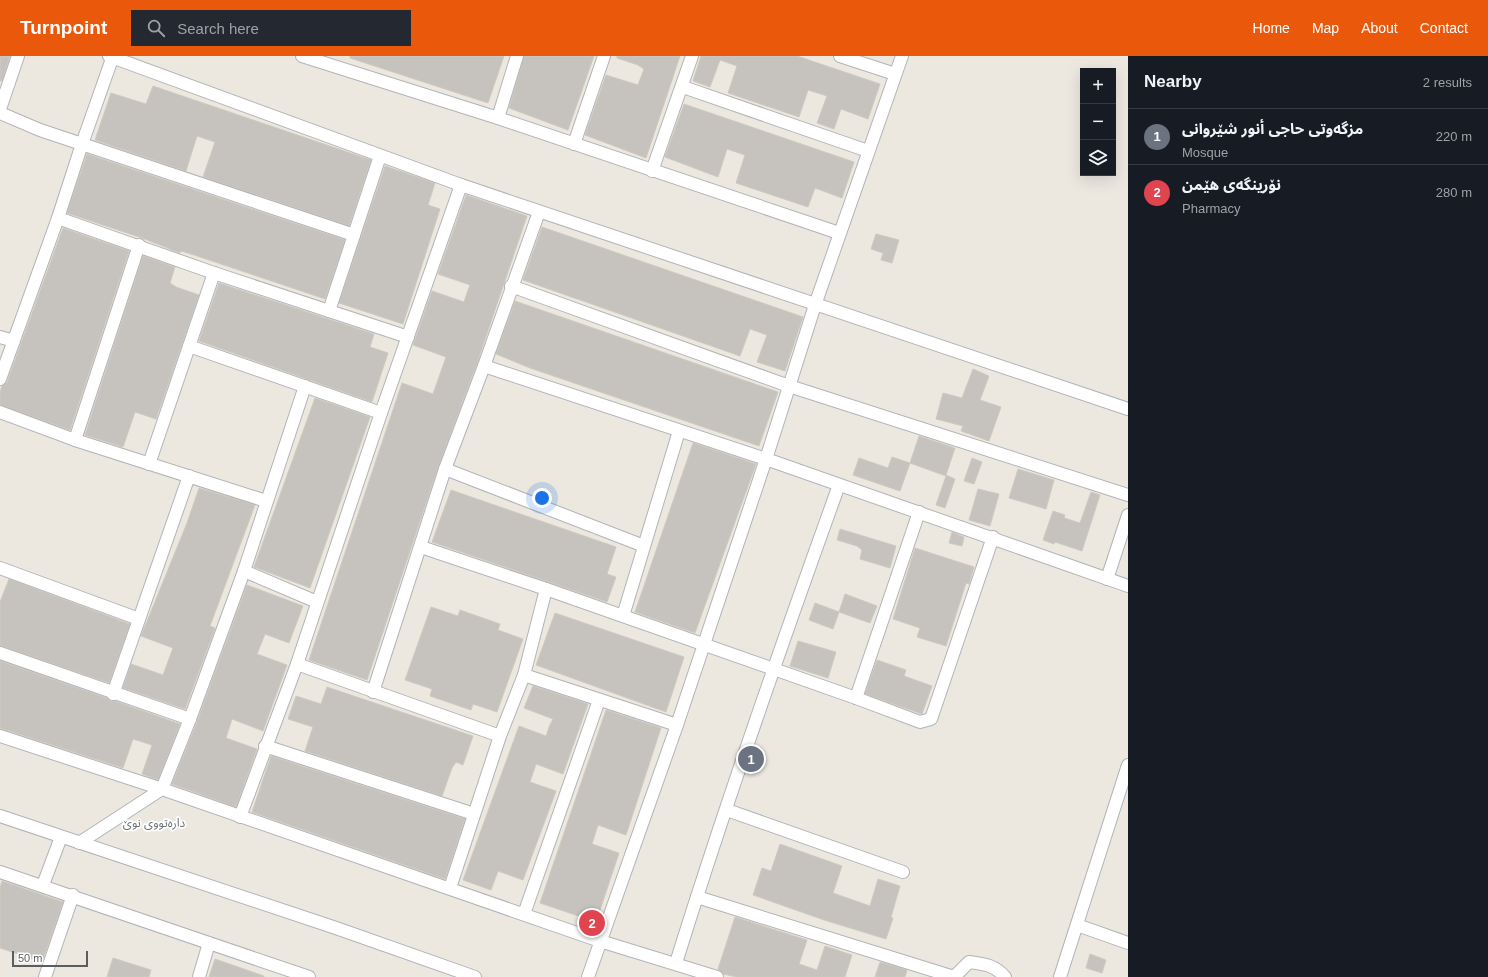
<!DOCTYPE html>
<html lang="en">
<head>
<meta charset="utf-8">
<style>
	:root { --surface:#171b24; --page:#242831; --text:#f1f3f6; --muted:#9ea1a6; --line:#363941; --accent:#ea580c }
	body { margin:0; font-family:Helvetica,"Noto Sans Arabic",sans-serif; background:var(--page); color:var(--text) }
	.controls { position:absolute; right:12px; top:12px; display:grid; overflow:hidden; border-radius:0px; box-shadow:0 4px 16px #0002 }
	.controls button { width:36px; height:36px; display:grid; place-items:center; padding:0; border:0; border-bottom:1px solid var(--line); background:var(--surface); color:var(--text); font:20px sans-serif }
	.scale { position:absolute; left:12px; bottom:10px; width:76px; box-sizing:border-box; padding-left:4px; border:2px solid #595e61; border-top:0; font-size:11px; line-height:14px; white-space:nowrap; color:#595e61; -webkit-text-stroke:3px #fff; paint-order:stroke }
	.you { position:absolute; left:542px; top:442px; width:14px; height:14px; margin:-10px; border:3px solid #fff; border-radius:50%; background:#1a73e8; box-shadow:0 0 0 6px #1a73e833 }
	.badge { display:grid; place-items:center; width:26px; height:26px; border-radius:50%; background:var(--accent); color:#fff; font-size:13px; font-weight:700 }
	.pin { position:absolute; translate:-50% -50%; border:2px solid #fff; box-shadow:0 1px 4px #0006 }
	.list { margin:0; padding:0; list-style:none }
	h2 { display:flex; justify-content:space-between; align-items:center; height:52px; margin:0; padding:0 16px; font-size:17px }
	h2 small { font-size:13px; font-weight:400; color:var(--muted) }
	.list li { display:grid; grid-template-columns:26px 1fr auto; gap:12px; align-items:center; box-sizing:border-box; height:56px; padding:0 16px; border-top:1px solid var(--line) }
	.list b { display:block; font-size:15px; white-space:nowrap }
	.list p { margin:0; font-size:13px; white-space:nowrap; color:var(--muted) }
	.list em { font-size:13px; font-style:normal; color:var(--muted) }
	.icon { flex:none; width:22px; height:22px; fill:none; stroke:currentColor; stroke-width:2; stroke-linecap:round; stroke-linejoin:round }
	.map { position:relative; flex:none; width:1128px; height:921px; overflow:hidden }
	header { display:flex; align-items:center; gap:24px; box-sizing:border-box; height:56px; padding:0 20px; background:var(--accent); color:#fff }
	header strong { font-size:19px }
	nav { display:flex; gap:22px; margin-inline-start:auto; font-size:14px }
	.search { width:280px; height:36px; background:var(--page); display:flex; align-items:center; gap:10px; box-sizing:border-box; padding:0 14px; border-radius:0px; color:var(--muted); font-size:15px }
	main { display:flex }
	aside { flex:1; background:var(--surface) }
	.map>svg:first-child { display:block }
	.building { fill:#c6c3be; stroke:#d0c9bf }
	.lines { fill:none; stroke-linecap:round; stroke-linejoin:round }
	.minor-casing { stroke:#b1b4b8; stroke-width:14 }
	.minor { stroke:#fff; stroke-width:12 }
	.labels { text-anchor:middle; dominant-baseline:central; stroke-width:3.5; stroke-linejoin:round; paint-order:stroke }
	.neighbourhood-label { font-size:12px; fill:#6a7073; stroke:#fff }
</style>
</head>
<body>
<header>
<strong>Turnpoint</strong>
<div class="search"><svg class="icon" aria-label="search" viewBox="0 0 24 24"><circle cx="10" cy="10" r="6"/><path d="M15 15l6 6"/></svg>Search here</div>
<nav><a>Home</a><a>Map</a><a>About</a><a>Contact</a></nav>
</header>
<main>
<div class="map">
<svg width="1128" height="921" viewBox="0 0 1128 921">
	<rect width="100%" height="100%" fill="#ece8e0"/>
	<g class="building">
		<polygon points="0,0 10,0 2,25 0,25"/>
		<polygon points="350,0 504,0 488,47 350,2"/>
		<polygon points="524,0 594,0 568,74 509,52"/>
		<polygon points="617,0 680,0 646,102 585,79 606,19 638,29 644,13 638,9 617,2"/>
		<polygon points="701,0 797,0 880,28 868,63 841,53 834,73 817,67 827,40 808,34 799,61 728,37 737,10 720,4 710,31 693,25"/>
		<polygon points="153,30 371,104 349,170 203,121 215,86 197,80 186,115 95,84 111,37 146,48"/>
		<polygon points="684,48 854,106 842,142 815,132 808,151 736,127 745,99 727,93 718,121 665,101"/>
		<polygon points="87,98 345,184 325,243 197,200 181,195 180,197 142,182 67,157"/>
		<polygon points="385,110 435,127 428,149 440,153 403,268 339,247"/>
		<polygon points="466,139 527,160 477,307 438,411 367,624 309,604 402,327 433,338 446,301 413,289 432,235 464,246 467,237 470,229 438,218"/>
		<polygon points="542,171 803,261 785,315 757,306 767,279 750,273 740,300 523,224"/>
		<polygon points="63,172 129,195 70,374 0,349 0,336 2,330 7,326"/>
		<polygon points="876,178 899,184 892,207 881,204 883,197 871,193"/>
		<polygon points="143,200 175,211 170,227 176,231 199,239 156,363 135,356 123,391 85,379"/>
		<polygon points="219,227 374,278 370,291 388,297 372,346 199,285"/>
		<polygon points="515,245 778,336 759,390 530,312 496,298"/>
		<polygon points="973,313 989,320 980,344 1001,351 989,385 961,375 963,370 936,363 943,337 962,342"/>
		<polygon points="315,342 370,361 310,532 254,511"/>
		<polygon points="919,380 955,392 946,419 955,423 945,452 936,449 946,420 910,407 900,435 853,419 859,402 888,412 892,401 910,407"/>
		<polygon points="693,387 756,408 695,577 635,556"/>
		<polygon points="972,402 982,406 974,428 964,425"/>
		<polygon points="1018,413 1054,424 1046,453 1009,442"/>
		<polygon points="199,432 255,449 210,570 215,572 185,653 123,632 131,608 163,619 173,592 141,580 187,467"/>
		<polygon points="978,433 999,438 990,470 969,464"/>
		<polygon points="451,434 616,491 607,518 616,521 607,546 432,486"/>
		<polygon points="1091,436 1100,439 1082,495 1055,486 1054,488 1043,484 1053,455 1065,459 1064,462 1080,467"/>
		<polygon points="840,473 896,490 890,512 860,503 862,494 857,490 837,484"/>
		<polygon points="952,476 964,481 962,490 949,487"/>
		<polygon points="915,492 974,511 969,528 966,527 946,590 917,581 920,572 893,563"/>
		<polygon points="9,523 130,568 109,627 0,590 0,546"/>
		<polygon points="247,529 303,550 289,587 265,578 257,598 287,609 263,675 232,663 226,682 257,693 236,751 172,728 197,666"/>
		<polygon points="845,538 877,550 870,567 839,556"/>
		<polygon points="815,547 839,556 833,573 809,564"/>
		<polygon points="431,551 458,560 460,554 500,568 498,574 523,583 497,656 473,648 471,654 430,640 432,633 405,624"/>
		<polygon points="555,557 684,601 666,656 536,609"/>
		<polygon points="798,585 836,596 828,622 790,610"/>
		<polygon points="877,604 906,614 904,620 932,630 922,658 865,638"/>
		<polygon points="0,605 107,642 110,645 115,645 180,668 158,724 142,718 152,689 133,683 123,712 0,672"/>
		<polygon points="533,630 588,648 563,718 536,708 530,726 556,735 523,824 498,815 491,834 463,824 519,670 546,680 549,671 553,663 524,652"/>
		<polygon points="327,631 473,680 463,709 456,706 452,712 442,740 305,695 313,671 288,663 296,640 321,648"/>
		<polygon points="606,654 661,672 626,779 598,769 592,788 619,797 596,866 540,847"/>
		<polygon points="271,700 465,763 445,823 252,756"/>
		<polygon points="780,788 842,810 833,837 870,850 878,823 900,830 891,861 893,862 886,883 824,864 753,839 762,812 771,815"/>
		<polygon points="2,825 63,846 42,906 0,892 0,832"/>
		<polygon points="735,861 807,884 799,908 817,914 825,890 852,899 845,921 737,921 723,918 718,913"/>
		<polygon points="1090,898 1106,904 1102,917 1086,912"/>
		<polygon points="113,902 151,914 149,921 107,921"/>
		<polygon points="215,903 264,920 264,921 209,921"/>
		<polygon points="880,906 907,914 905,921 875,921"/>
	</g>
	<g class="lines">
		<g class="minor-casing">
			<g id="minor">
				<polyline points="109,0 461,129 1128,353"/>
				<polyline points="302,0 498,62 839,177"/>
				<polyline points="840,0 895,18"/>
				<polyline points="683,31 868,95"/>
				<polyline points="0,53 18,0"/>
				<polyline points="0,57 40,74 354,179"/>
				<polyline points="498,62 517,0"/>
				<polyline points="574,88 604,0"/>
				<polyline points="652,115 692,0"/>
				<polyline points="58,162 214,217 408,281"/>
				<polyline points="511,230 789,330 1128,439"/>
				<polyline points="329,255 380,100"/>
				<polyline points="0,281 14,285"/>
				<polyline points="189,290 381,357"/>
				<polyline points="484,310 766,403 1128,530"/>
				<polyline points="0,323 58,162 82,88 113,0"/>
				<polyline points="0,356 75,384 266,445"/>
				<polyline points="75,384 139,189"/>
				<polyline points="149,408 214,217"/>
				<polyline points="445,413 644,490"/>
				<polyline points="421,491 546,533 856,642 920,666 931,663 993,481"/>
				<polyline points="0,512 139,563"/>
				<polyline points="244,515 317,546"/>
				<polyline points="1107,523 1128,459"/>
				<polyline points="623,560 679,375"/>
				<polyline points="0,597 190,663"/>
				<polyline points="297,608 500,680"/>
				<polyline points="524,619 677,669"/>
				<polyline points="373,636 445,413 484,310 539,156"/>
				<polyline points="113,638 189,420"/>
				<polyline points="856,642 919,456"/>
				<polyline points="0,680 162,733 600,885 717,921"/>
				<polyline points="265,690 474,758"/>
				<polyline points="727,754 903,816"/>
				<polyline points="0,760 336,872 475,921"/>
				<polyline points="240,761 297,608 381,357 461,129"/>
				<polyline points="79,787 162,733 190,663 244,515 305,330"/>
				<polyline points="0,816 309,921"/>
				<polyline points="43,829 61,781"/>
				<polyline points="450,832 500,680 524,619 546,533"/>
				<polyline points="697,841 954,921"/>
				<polyline points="524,858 599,644"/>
				<polyline points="1077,869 1128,887"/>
				<path d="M676 907C726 746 782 587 839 429"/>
				<polyline points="45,921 73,839"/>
				<polyline points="199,921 209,887"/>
				<polyline points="588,921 677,669 766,403 815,249 902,0"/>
				<path d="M954 921 969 906C984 908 995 909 1005 921"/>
				<polyline points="1060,921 1128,709"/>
			</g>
		</g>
		<use href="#minor" class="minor"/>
	</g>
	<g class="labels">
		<g class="neighbourhood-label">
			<text x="154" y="767">دارەتووی نوێ</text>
		</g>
	</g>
</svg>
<div class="controls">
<button>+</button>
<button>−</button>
<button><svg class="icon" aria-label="layers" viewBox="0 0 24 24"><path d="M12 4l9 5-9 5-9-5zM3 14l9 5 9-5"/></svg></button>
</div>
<div class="scale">50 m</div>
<div class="you"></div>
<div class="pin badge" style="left:751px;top:703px;background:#6b7280">1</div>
<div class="pin badge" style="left:592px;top:867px;background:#e0444e">2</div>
</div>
<aside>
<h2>Nearby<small>2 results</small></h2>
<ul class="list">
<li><span class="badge" style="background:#6b7280">1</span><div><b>مزگەوتی حاجی أنور شێروانی</b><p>Mosque</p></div><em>220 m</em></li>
<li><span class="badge" style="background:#e0444e">2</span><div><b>نۆرینگه‌ی هێمن</b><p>Pharmacy</p></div><em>280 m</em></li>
</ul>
</aside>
</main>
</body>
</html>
